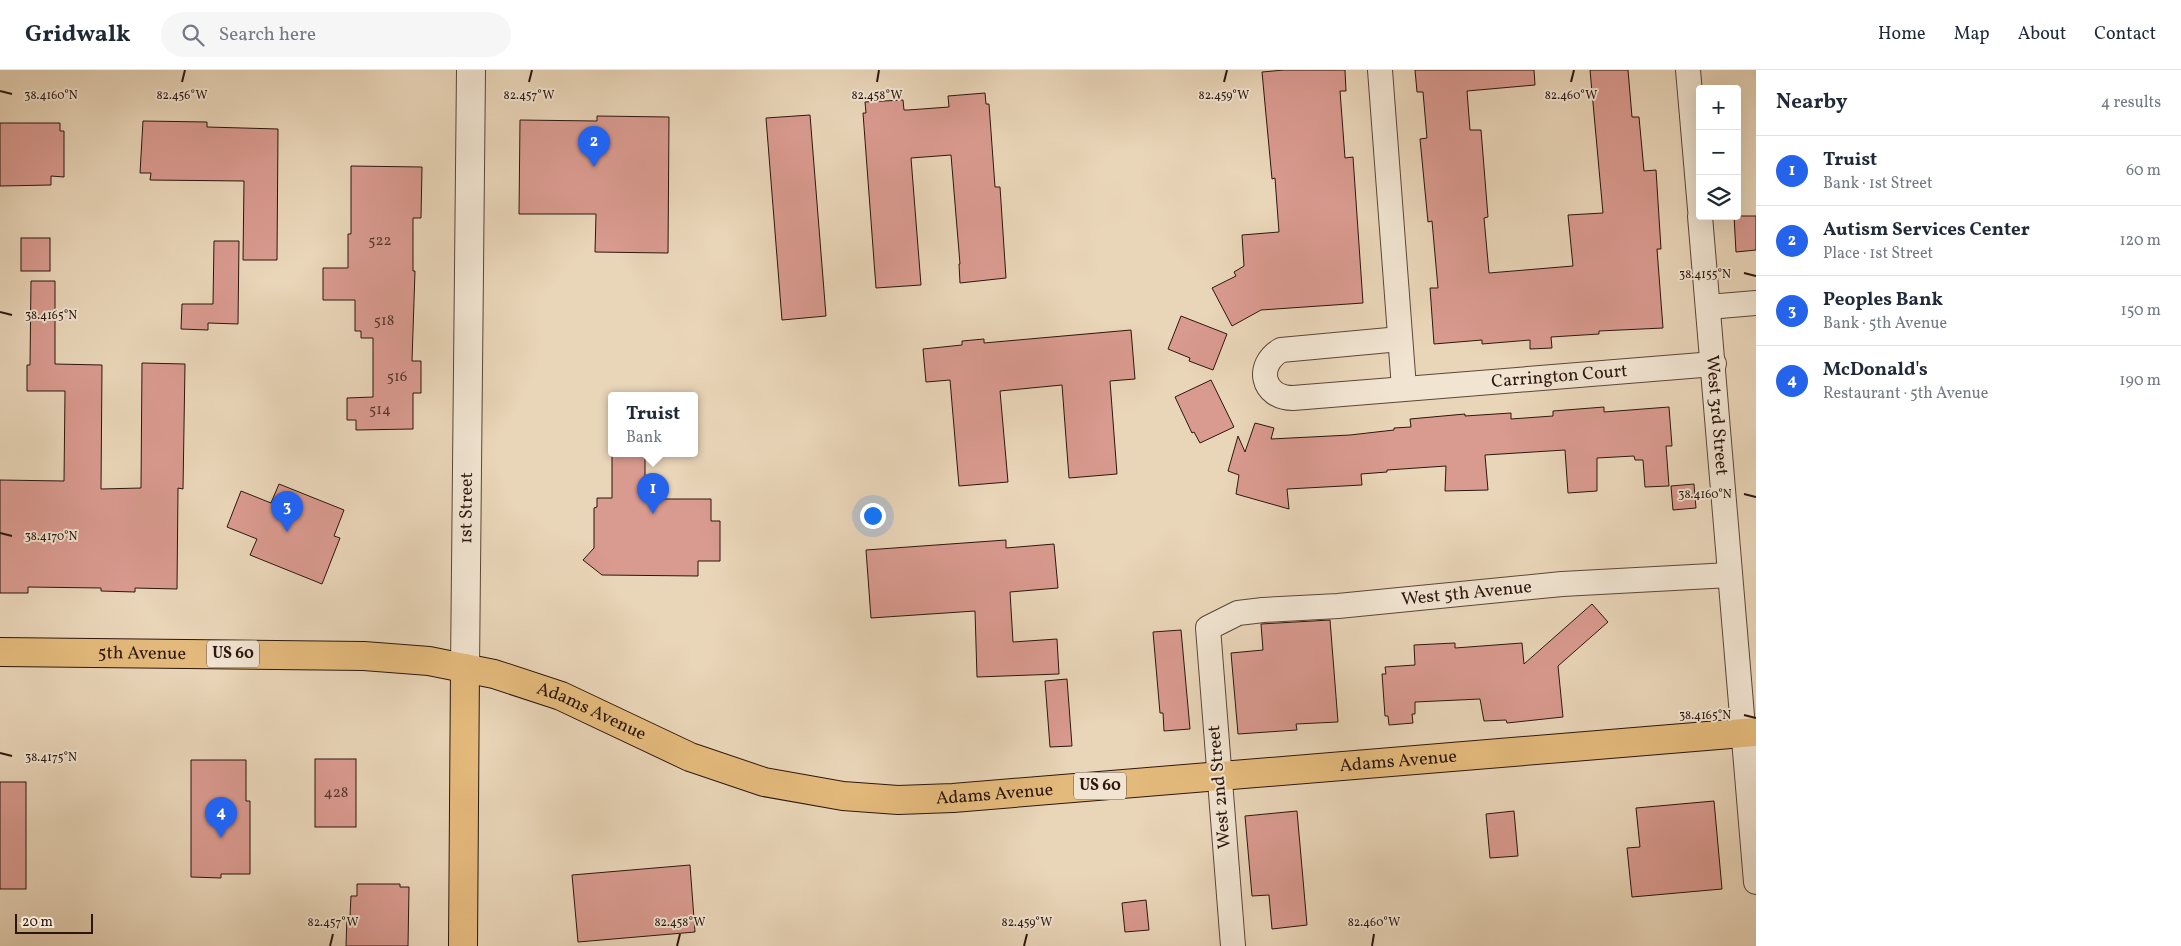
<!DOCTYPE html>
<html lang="en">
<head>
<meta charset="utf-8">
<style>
	:root { --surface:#fff; --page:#f6f6f7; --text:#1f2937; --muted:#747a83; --line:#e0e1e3; --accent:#2563eb }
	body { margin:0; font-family:Vollkorn,serif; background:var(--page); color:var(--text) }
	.controls { position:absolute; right:15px; top:15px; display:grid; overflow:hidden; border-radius:5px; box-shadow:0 5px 20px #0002 }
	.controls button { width:45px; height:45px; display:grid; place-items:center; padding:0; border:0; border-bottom:1px solid var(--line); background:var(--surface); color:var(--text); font:25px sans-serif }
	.scale { position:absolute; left:15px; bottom:12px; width:78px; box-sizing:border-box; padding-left:5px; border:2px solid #2c160e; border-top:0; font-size:14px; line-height:18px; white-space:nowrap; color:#2c160e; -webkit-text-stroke:4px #f1e4d1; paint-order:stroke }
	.you { position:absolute; left:872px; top:445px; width:18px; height:18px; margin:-12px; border:4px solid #fff; border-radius:50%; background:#1a73e8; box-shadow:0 0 0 8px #1a73e833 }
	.badge { display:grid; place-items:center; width:32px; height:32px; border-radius:50%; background:var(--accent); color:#fff; font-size:16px; font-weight:700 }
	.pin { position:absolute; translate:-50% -41px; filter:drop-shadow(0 1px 2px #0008) }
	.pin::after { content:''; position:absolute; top:26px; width:18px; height:15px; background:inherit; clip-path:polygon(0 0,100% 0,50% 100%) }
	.popup { position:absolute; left:608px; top:322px; width:90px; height:65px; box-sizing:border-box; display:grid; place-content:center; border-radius:5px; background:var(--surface); filter:drop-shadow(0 1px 4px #0005); font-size:16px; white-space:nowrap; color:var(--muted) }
	.popup b { font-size:19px; color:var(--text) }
	.popup::after { content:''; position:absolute; left:50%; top:100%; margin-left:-10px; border:10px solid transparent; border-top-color:var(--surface) }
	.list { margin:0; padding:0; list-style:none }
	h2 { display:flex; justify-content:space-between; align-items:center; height:65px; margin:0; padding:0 20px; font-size:21px }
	h2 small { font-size:16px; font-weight:400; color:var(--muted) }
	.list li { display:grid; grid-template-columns:32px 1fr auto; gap:15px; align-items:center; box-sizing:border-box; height:70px; padding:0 20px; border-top:1px solid var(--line) }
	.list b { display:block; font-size:19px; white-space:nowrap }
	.list p { margin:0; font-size:16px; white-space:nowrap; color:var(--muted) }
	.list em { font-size:16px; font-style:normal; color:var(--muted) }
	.icon { flex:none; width:28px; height:28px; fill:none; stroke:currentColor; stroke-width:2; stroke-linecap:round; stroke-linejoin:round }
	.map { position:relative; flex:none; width:1756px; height:876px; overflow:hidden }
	header { display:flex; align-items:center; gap:30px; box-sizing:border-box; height:70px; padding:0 25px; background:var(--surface); border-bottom:1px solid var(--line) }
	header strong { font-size:24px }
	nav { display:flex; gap:28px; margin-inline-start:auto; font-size:18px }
	.search { width:350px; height:45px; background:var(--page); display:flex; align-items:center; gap:12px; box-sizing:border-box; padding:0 18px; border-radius:28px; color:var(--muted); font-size:19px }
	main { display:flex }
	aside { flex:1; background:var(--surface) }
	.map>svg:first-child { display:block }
	.building { fill:#d99a8f; stroke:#2c160e }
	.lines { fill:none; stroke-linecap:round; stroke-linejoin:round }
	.minor-casing { stroke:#5b4638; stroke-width:26 }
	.tertiary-casing { stroke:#5b4638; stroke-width:30 }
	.primary-casing { stroke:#2c160e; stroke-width:30 }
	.minor { stroke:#f1e4d1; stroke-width:24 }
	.tertiary { stroke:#f1e4d1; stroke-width:28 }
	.primary { stroke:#e4ba7c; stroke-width:28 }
	.ticks { fill:none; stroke:#2c160e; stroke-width:2 }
	.labels { text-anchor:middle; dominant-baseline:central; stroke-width:4; stroke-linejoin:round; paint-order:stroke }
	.number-label { font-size:15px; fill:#57372e }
	.shield { fill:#f1e4d1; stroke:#675448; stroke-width:1 }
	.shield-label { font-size:16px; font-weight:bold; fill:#2c160e }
	.street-label { font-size:18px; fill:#2c160e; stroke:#f1e4d1 }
	.ticks-label { font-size:12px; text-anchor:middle; fill:#2c160e; stroke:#f1e4d1; stroke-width:4; stroke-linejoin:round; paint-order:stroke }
</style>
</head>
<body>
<header>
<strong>Gridwalk</strong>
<div class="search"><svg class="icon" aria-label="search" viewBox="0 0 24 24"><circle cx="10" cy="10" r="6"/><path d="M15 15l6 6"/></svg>Search here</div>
<nav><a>Home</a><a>Map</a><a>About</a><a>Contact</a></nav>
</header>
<main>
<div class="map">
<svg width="1756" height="876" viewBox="0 0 1756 876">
	<rect width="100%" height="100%" fill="#e9d5b8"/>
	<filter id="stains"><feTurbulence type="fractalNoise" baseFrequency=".004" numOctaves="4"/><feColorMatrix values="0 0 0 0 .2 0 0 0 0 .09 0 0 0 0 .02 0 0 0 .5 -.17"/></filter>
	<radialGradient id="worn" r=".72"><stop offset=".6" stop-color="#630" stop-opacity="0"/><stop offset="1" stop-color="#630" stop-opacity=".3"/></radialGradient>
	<g class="building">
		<polygon points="1284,0 1345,0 1346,21 1340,21 1345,88 1353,87 1363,233 1261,240 1232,256 1212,218 1236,206 1234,202 1244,196 1242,165 1279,162 1275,108 1272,109 1262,2"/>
		<polygon points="1415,0 1534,0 1535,15 1467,21 1470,60 1481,60 1488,147 1484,148 1489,203 1573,196 1568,145 1603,143 1590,0 1628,0 1632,47 1639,47 1644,101 1656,100 1661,179 1657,179 1663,258 1599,261 1599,264 1551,267 1552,278 1530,279 1530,270 1482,274 1482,270 1434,274 1430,218 1438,218 1432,151 1428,152 1420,69 1427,68 1423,22 1417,22"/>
		<polygon points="985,23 986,34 989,34 995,117 1000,117 1006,208 960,213 959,194 960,194 951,85 911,88 921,215 876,218 863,43 866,43 865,32 903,30 904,40 908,40 949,37 948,26"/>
		<polygon points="810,45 826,246 782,250 766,48"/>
		<polygon points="597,46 669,47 668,183 595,182 596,144 519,144 520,50 597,51"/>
		<polygon points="143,51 207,52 207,57 278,59 277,190 243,190 244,111 150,110 151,103 140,103"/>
		<polygon points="0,53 60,53 60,61 64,61 64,107 51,106 51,115 0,116"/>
		<polygon points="351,96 422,97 421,148 413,148 413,201 415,201 412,291 421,291 421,323 413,323 413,359 356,360 356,350 347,350 347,328 373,327 373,268 361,268 361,261 355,261 355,230 323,230 323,198 348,198 348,164 351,164"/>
		<polygon points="1734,146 1756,146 1756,180 1736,182"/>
		<rect x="21" y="168" width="29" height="33"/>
		<polygon points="214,171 239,171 238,254 208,253 208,260 181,259 182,234 213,234"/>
		<polygon points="31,211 55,211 55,294 102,295 101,419 141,418 142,293 185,294 183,419 178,418 177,519 135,518 135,522 101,521 101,518 28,517 28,523 0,523 0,410 64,411 65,321 27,321 27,295 30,295"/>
		<polygon points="1181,246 1227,264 1213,300 1189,291 1190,288 1168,279"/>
		<polygon points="1131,260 1135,309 1110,311 1117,404 1069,408 1062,315 1000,321 1008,412 959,416 950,310 926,312 923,279 962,275 962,271 984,269 984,273"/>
		<polygon points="1211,310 1234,357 1200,373 1194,362 1192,363 1175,327"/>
		<polygon points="1604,337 1604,342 1669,337 1672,376 1666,376 1669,416 1645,417 1643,390 1635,390 1634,386 1597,388 1597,421 1568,423 1565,380 1485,385 1488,420 1445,421 1446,396 1387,400 1387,402 1361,404 1362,415 1287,419 1289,439 1236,424 1239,405 1228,401 1238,366 1245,382 1255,353 1274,358 1271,369 1350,365 1394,360 1394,358 1411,357 1410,349 1465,344 1465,346 1511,343 1511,349 1553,346 1553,341"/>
		<polygon points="612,383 645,383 645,429 711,429 711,451 720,451 720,491 698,491 698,506 602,505 583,490 594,478 594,438 597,437 597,428 612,428"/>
		<polygon points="279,414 344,440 334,466 340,468 322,514 250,485 257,469 227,457 241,421 271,433"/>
		<polygon points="1694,414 1696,438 1673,440 1671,416"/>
		<polygon points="1006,470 1006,478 1054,474 1058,518 1010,522 1013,572 1057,569 1059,604 977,607 975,541 871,548 866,480"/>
		<polygon points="1592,534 1608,552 1558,596 1563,647 1507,653 1506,650 1484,651 1480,629 1415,632 1415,644 1412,644 1413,653 1389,655 1388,646 1385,646 1382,604 1386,604 1385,597 1415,595 1414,575 1455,573 1455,578 1522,573 1524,594"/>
		<polygon points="1330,550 1338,652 1296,654 1297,660 1238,664 1231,583 1263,580 1261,554"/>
		<polygon points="1181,560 1190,659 1164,661 1163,643 1160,643 1153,562"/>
		<polygon points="1067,609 1072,676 1050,677 1045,611"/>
		<rect x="315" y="689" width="41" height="68"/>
		<polygon points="191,690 246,690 246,731 250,731 250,804 221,804 221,808 191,807"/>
		<rect x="0" y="712" width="26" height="107"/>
		<polygon points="1714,731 1722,819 1632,827 1627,778 1640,777 1636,738"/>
		<polygon points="1297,741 1307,855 1272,859 1269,825 1252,826 1245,746"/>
		<polygon points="1514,741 1518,786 1490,788 1486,744"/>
		<polygon points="690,795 695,862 578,872 572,805"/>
		<polygon points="357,814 400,814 400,817 409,817 408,876 346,876 347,846 350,846 351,826 357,826"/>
		<polygon points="1146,830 1149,860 1125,862 1122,833"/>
	</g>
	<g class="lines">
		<g class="minor-casing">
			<g id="minor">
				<polyline points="1380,0 1404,318"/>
				<polyline points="1688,0 1700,139"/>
				<path id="s1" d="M1700 146 1756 812"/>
				<polyline points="1708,237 1756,233"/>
				<path id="s2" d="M1400 269 1281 280C1255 295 1262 328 1293 328L1714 294"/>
				<path id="s3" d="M1233 876 1208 558 1238 543 1263 540 1338 536 1562 514 1730 505"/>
			</g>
		</g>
		<g class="tertiary-casing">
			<g id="tertiary">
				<path id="s4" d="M465 598 471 0"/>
			</g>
		</g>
		<g class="primary-casing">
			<g id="primary">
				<path id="s5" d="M0 582 364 586 429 591 494 604 561 626 690 687 764 712 843 726 898 730 953 728 1756 662"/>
				<polyline points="463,876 465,598"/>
			</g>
		</g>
		<use href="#minor" class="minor"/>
		<use href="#tertiary" class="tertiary"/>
		<use href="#primary" class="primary"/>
	</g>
	<path class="ticks" d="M182 12 185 0M529 12 532 0M877 12 879 0M1224 12 1227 0M1571 12 1574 0M0 21 12 24M1744 203 1756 206M0 242 12 245M1744 424 1756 427M0 463 12 466M1744 645 1756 648M0 683 12 686M330 876 333 864M677 876 680 864M1024 876 1027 864M1372 876 1374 864"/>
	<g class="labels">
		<g class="number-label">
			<text x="380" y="171">522</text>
			<text x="384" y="251">518</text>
			<text x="397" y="307">516</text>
			<text x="380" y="340">514</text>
			<text x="336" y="723">428</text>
		</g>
		<g class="shield">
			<rect x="207" y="570.5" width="52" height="27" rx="4"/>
			<rect x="1074" y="702.5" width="52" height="27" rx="4"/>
		</g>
		<g class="shield-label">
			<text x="233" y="584">US 60</text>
			<text x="1100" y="716">US 60</text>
		</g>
		<g class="street-label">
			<text stroke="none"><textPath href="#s2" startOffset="458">Carrington Court</textPath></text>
			<text stroke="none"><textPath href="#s1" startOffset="200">West 3rd Street</textPath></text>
			<text stroke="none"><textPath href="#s4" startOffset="160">1st Street</textPath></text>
			<text stroke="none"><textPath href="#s3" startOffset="582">West 5th Avenue</textPath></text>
			<text stroke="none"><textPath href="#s5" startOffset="142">5th Avenue</textPath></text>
			<text stroke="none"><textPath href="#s5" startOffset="600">Adams Avenue</textPath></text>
			<text stroke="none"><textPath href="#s5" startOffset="1424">Adams Avenue</textPath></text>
			<text transform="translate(1220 717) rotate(-95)">West 2nd Street</text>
			<text stroke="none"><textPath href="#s5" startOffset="1019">Adams Avenue</textPath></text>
		</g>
	</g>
	<g class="ticks-label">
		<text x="51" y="29">38.4160°N</text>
		<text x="182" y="29">82.456°W</text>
		<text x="529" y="29">82.457°W</text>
		<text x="877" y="29">82.458°W</text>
		<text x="1224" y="29">82.459°W</text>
		<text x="1571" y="29">82.460°W</text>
		<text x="1705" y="208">38.4155°N</text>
		<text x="51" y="249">38.4165°N</text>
		<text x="1705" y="428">38.4160°N</text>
		<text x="51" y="470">38.4170°N</text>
		<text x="1705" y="649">38.4165°N</text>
		<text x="51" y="691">38.4175°N</text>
		<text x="333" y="856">82.457°W</text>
		<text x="680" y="856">82.458°W</text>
		<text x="1027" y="856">82.459°W</text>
		<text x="1374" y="856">82.460°W</text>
	</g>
	<rect width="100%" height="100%" filter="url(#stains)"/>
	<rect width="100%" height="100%" fill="url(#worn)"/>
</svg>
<div class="controls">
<button>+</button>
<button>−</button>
<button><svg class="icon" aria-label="layers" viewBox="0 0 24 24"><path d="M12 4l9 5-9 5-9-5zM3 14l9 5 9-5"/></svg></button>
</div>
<div class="scale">20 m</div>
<div class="you"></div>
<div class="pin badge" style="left:653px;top:444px">1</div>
<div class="popup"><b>Truist</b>Bank</div>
<div class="pin badge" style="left:594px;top:97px">2</div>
<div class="pin badge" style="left:287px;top:462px">3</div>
<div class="pin badge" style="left:221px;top:768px">4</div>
</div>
<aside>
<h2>Nearby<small>4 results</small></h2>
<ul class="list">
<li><span class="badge">1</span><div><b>Truist</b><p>Bank · 1st Street</p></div><em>60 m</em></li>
<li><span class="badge">2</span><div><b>Autism Services Center</b><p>Place · 1st Street</p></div><em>120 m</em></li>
<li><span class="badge">3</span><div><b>Peoples Bank</b><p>Bank · 5th Avenue</p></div><em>150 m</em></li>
<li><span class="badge">4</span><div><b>McDonald's</b><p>Restaurant · 5th Avenue</p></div><em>190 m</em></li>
</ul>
</aside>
</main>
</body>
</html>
